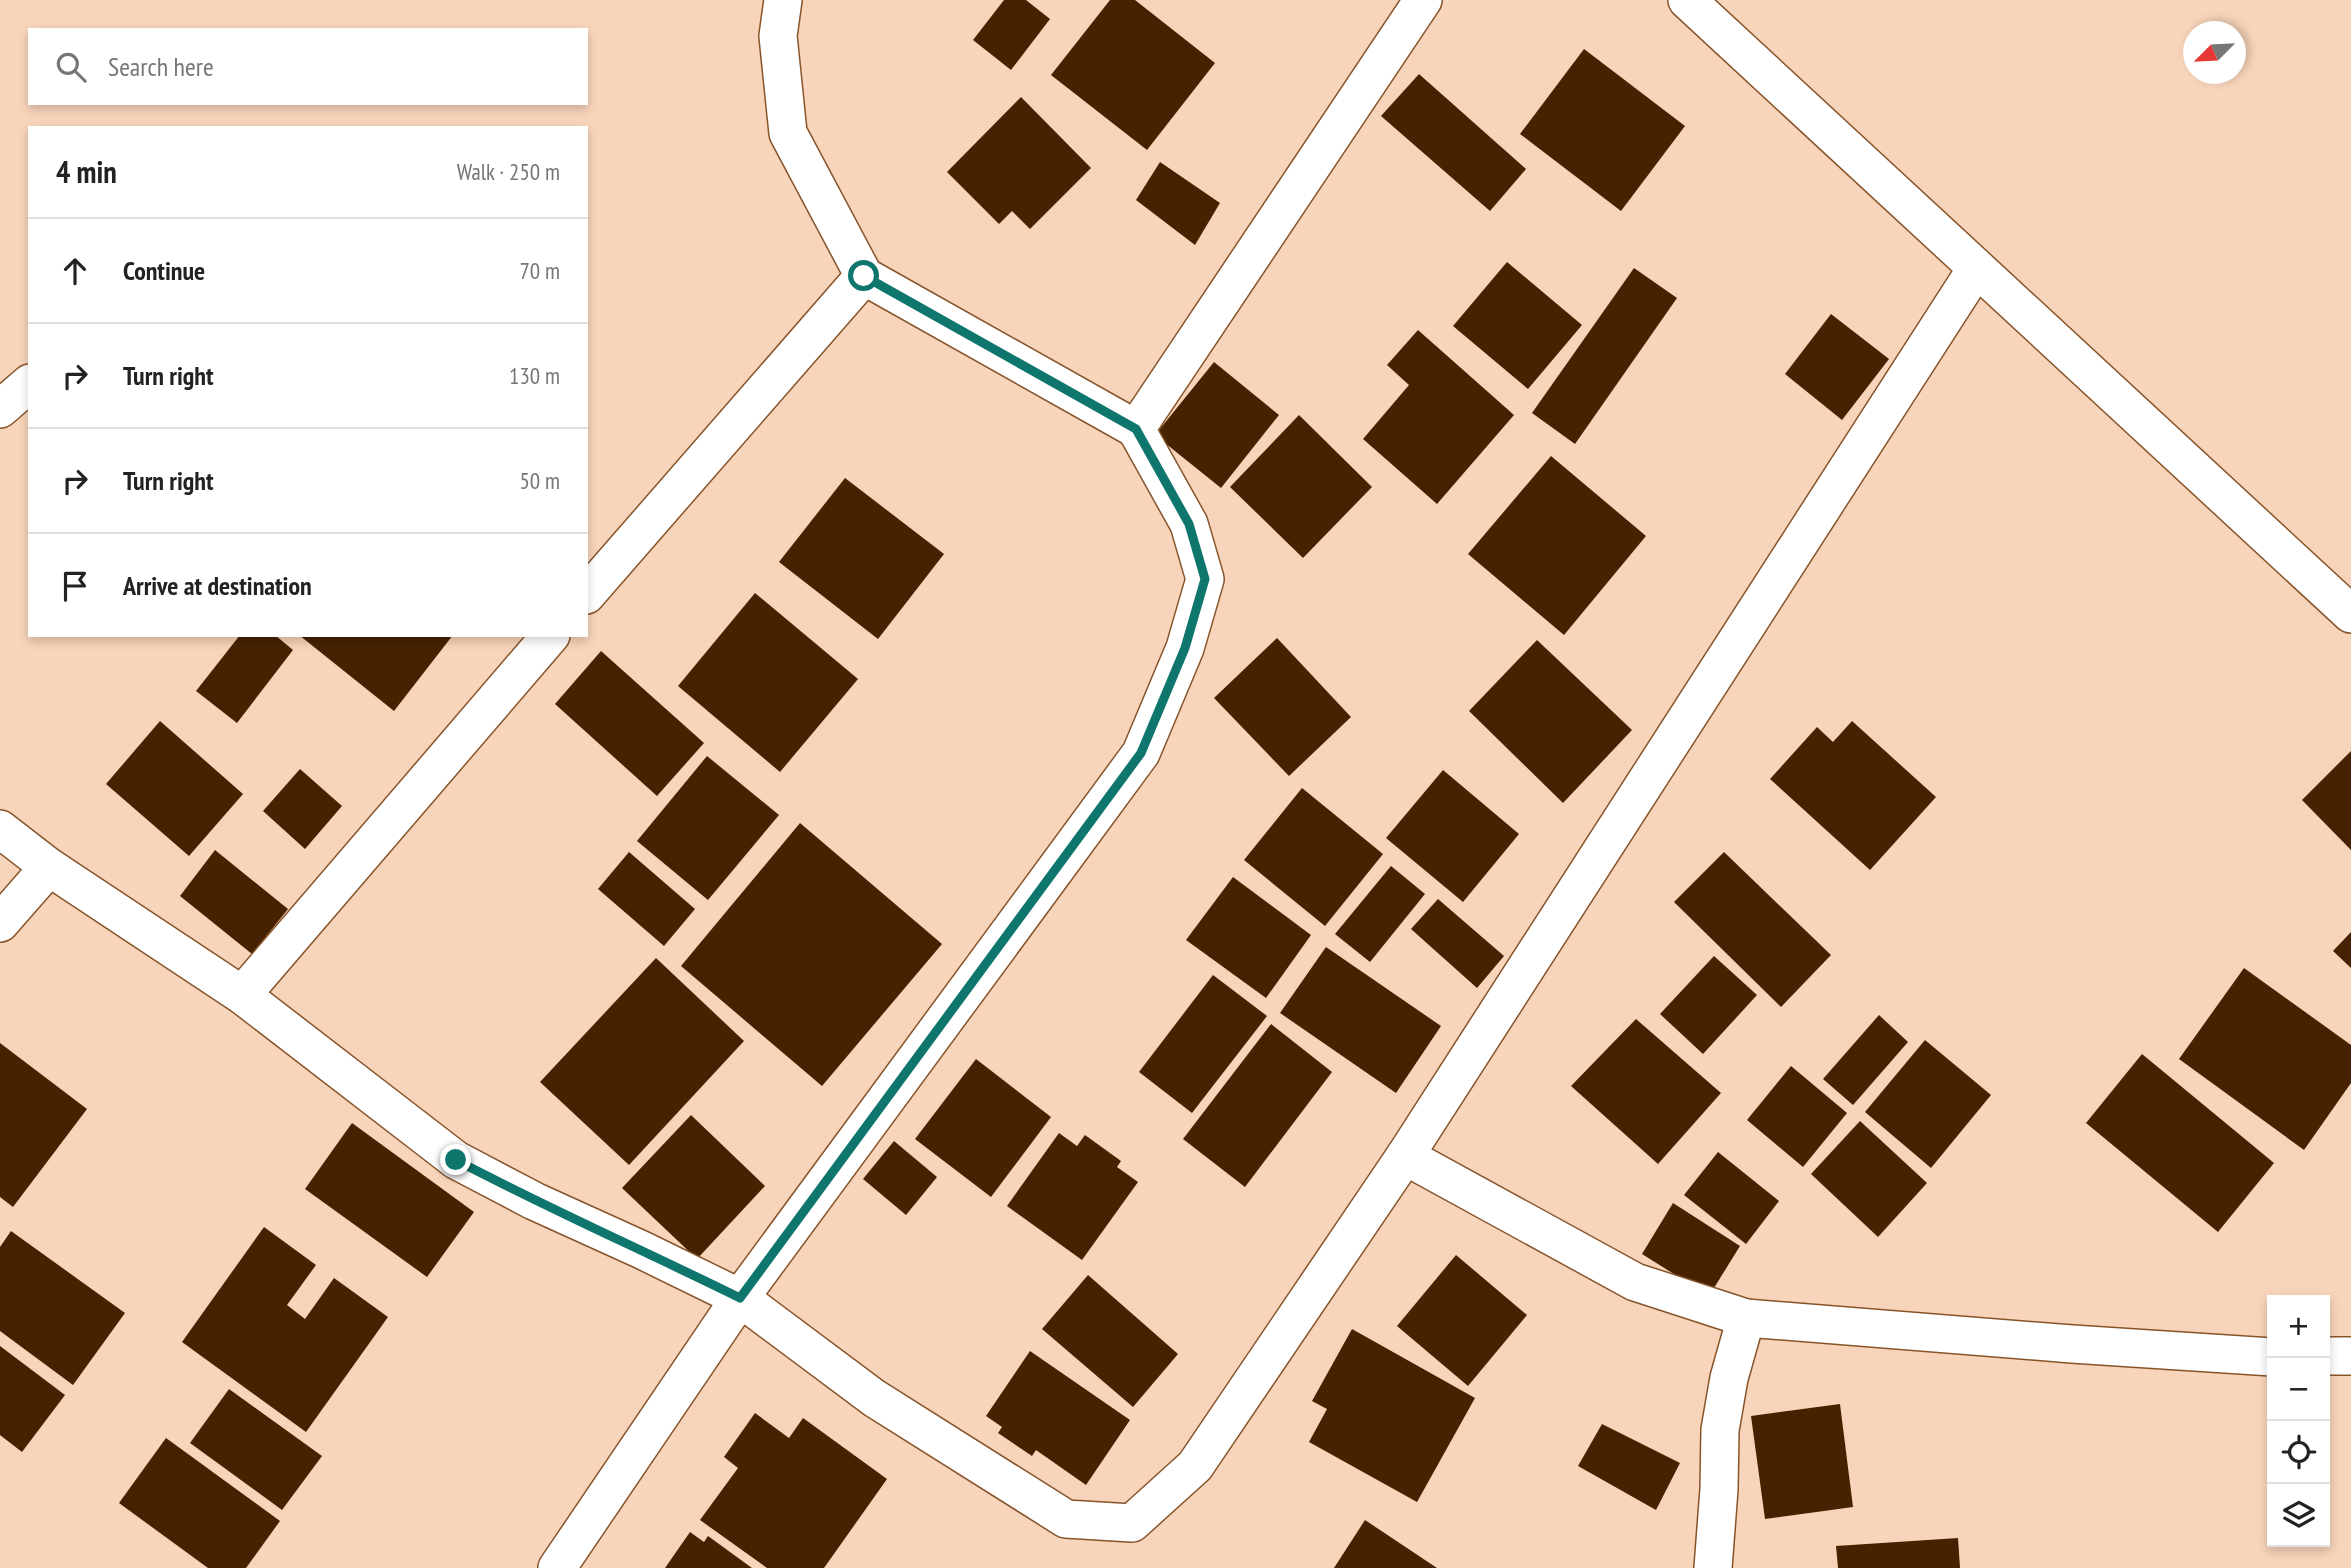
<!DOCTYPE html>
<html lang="en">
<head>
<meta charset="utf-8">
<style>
	:root { --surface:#fff; --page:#f6f6f6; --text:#222; --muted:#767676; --line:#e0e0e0 }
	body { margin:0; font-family:"PT Sans Narrow",sans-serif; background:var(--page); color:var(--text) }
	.controls { position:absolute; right:21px; bottom:21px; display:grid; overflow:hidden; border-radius:0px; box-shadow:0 4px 10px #0003 }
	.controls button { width:63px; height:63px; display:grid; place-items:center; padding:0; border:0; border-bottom:2px solid var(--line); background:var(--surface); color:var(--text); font:35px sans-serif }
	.compass { position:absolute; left:2183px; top:21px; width:63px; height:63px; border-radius:50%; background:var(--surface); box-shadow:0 4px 10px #0003; rotate:246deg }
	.stop { position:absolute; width:21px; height:21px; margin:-16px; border:5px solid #0f766e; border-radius:50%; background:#fff }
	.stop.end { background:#0f766e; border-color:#fff; box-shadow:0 2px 7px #0008 }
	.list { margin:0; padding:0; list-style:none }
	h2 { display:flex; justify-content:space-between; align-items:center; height:91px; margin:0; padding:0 28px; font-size:30px }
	h2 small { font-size:23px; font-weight:400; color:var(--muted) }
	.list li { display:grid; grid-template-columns:46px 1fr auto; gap:21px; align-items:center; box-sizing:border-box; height:105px; padding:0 28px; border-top:2px solid var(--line) }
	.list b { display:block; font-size:26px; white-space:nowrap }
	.list em { font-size:23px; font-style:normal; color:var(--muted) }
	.icon { flex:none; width:38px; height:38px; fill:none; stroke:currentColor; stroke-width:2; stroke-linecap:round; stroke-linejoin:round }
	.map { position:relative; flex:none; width:2351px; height:1568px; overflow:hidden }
	.search { position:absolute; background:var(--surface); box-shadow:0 4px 10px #0003; left:28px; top:28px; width:560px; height:77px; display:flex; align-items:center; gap:18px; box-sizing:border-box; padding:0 24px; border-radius:0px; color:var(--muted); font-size:26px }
	.panel { position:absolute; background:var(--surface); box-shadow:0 4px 10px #0003; left:28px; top:126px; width:560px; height:511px; border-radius:0px }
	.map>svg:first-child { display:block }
	.building { fill:#462200 }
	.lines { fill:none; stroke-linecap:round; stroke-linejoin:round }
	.street-casing { stroke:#87542a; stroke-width:40 }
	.street { stroke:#fff; stroke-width:37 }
	.route { stroke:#0f766e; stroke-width:9 }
</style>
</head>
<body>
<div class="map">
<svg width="2351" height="1568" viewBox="0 0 2351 1568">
	<rect width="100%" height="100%" fill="#f8d4ba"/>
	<g class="building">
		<polygon points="1004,0 1026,0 1050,19 1011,70 973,40"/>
		<polygon points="1110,0 1135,0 1215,63 1147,150 1051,75"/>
		<polygon points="1584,49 1685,126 1621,211 1520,134"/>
		<polygon points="1419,74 1526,169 1490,211 1381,116"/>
		<polygon points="1021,97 1091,168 1030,229 1012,211 999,224 947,172"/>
		<polygon points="1160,162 1220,203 1195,245 1136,200"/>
		<polygon points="1507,262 1582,325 1528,389 1453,326"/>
		<polygon points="1634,268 1677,298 1575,444 1532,413"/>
		<polygon points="1831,314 1889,359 1842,420 1785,374"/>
		<polygon points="1418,330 1514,415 1437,504 1363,439 1409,385 1387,365"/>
		<polygon points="1214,362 1279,415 1221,488 1155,435"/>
		<polygon points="1299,415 1372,487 1303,558 1230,487"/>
		<polygon points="1551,456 1646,536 1564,635 1468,554"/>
		<polygon points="845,478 944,554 878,639 779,562"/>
		<polygon points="755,593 858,679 780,772 678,686"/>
		<polygon points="240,635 275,635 293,650 237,723 196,691"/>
		<polygon points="299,635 453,635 394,711"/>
		<polygon points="1277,638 1351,717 1289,776 1214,698"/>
		<polygon points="1537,640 1632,730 1563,803 1469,711"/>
		<polygon points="601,651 704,743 657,796 555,704"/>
		<polygon points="160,721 243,794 189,856 106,784"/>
		<polygon points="1852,721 1936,797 1870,870 1770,779 1817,727 1833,742"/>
		<polygon points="2351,751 2351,850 2302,800"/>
		<polygon points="707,756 779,815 708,900 637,841"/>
		<polygon points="300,769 342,806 305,849 263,811"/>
		<polygon points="1443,770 1519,834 1463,902 1386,838"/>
		<polygon points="1302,788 1383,854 1325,926 1244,860"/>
		<polygon points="800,823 942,944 822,1086 681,966"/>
		<polygon points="215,850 288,909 252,954 180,896"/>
		<polygon points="629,852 695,909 664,946 598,889"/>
		<polygon points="1724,852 1831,955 1781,1007 1674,902"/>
		<polygon points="1391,866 1425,894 1370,962 1335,934"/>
		<polygon points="1233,877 1311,935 1266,998 1186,940"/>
		<polygon points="1438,899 1504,956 1477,988 1411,929"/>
		<polygon points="2351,932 2351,968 2333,951"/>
		<polygon points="1326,947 1441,1026 1396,1093 1280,1013"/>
		<polygon points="1714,956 1757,995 1703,1054 1660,1014"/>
		<polygon points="656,958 744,1041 629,1165 540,1082"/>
		<polygon points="2244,968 2351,1045 2351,1083 2304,1150 2179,1059"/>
		<polygon points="1213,975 1267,1016 1192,1113 1139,1072"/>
		<polygon points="1879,1015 1908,1042 1853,1105 1823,1079"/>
		<polygon points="1636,1019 1721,1093 1658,1164 1571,1086"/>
		<polygon points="1271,1024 1332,1072 1245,1187 1183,1139"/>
		<polygon points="1925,1040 1991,1095 1931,1168 1865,1112"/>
		<polygon points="0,1043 87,1109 13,1207 0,1197"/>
		<polygon points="2142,1054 2274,1163 2218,1232 2086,1123"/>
		<polygon points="976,1059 1051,1117 991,1197 915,1139"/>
		<polygon points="1791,1066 1847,1113 1803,1167 1747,1120"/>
		<polygon points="691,1115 765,1186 697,1259 622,1188"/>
		<polygon points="1860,1121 1927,1183 1878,1237 1811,1174"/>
		<polygon points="352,1123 474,1212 427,1277 305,1189"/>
		<polygon points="1059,1133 1077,1146 1085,1135 1121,1161 1117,1167 1138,1182 1082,1260 1007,1206"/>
		<polygon points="894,1141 937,1177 906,1215 863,1179"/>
		<polygon points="1718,1152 1779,1201 1746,1244 1684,1195"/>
		<polygon points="1673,1203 1740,1246 1709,1296 1642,1254"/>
		<polygon points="264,1227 316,1265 287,1305 305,1319 334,1278 388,1317 306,1432 182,1342"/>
		<polygon points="11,1231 125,1313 73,1385 0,1331 0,1247"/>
		<polygon points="1456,1255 1527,1315 1468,1386 1397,1326"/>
		<polygon points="1088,1275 1178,1354 1133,1407 1042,1329"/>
		<polygon points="1352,1329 1475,1398 1417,1502 1309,1442 1327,1409 1312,1401"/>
		<polygon points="0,1346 65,1395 22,1452 0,1435"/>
		<polygon points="1030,1351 1130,1420 1086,1485 1036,1450 1032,1456 998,1433 1002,1427 986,1416"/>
		<polygon points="229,1389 322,1456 282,1510 190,1443"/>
		<polygon points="1840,1404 1853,1507 1765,1519 1751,1416"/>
		<polygon points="755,1413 789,1438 803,1418 887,1479 824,1568 767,1568 700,1520 738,1468 724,1457"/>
		<polygon points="1602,1424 1680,1463 1656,1510 1578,1466"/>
		<polygon points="166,1438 280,1521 246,1568 208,1568 119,1503"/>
		<polygon points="1365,1520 1437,1568 1334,1568"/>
		<polygon points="690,1532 704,1542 708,1536 752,1568 665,1568"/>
		<polygon points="1958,1538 1960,1568 1838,1568 1836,1546"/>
	</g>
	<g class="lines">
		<g class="street-casing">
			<g id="street">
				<polyline points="783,0 778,36 788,133 864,276 1136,429"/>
				<polyline points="1687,0 2351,614"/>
				<polyline points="0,409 30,383"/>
				<polyline points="586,595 864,276"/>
				<polyline points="0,829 49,867"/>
				<polyline points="0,923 49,867 242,995 456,1160 534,1201 642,1250 740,1298 874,1398 1066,1519 1132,1523 1195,1466 1405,1156 1976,269"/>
				<polyline points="242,995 551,635"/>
				<polyline points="1405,1156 1635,1282 1746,1318 2072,1344 2272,1357"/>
				<polyline points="2325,1356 2351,1356"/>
				<polyline points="557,1568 740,1298 1141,753 1185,648 1205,579 1189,524 1136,429 1423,0"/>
				<polyline points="1713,1568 1719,1489 1720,1430 1729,1378 1746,1318"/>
			</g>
		</g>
		<use href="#street" class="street"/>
	</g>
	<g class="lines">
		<path class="route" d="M456 1160C549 1209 645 1251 740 1298L1141 753 1185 648 1205 579 1189 524 1136 429 864 276"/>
	</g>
</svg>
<div class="controls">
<button>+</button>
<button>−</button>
<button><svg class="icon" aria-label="locate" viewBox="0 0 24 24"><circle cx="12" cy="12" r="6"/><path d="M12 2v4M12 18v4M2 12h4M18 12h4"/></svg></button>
<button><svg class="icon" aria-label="layers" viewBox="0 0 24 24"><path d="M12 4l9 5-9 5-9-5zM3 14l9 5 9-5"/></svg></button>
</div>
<svg class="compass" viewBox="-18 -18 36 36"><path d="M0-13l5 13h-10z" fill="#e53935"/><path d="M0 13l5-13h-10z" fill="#767676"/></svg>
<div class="stop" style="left:864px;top:276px"></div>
<div class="stop end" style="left:456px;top:1160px"></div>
<div class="search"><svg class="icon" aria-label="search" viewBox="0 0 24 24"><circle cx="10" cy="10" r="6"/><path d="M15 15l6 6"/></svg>Search here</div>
<section class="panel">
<h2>4 min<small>Walk · 250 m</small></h2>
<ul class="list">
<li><svg class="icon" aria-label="ahead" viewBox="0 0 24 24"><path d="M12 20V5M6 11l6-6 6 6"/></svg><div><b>Continue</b></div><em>70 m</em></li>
<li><svg class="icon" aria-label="right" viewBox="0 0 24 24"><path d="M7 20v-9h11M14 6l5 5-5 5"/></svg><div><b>Turn right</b></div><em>130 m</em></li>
<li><svg class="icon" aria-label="right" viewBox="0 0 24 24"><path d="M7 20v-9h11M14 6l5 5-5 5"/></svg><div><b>Turn right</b></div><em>50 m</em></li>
<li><svg class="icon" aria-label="arrive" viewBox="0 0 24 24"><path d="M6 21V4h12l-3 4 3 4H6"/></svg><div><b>Arrive at destination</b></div></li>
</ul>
</section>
</div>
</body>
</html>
